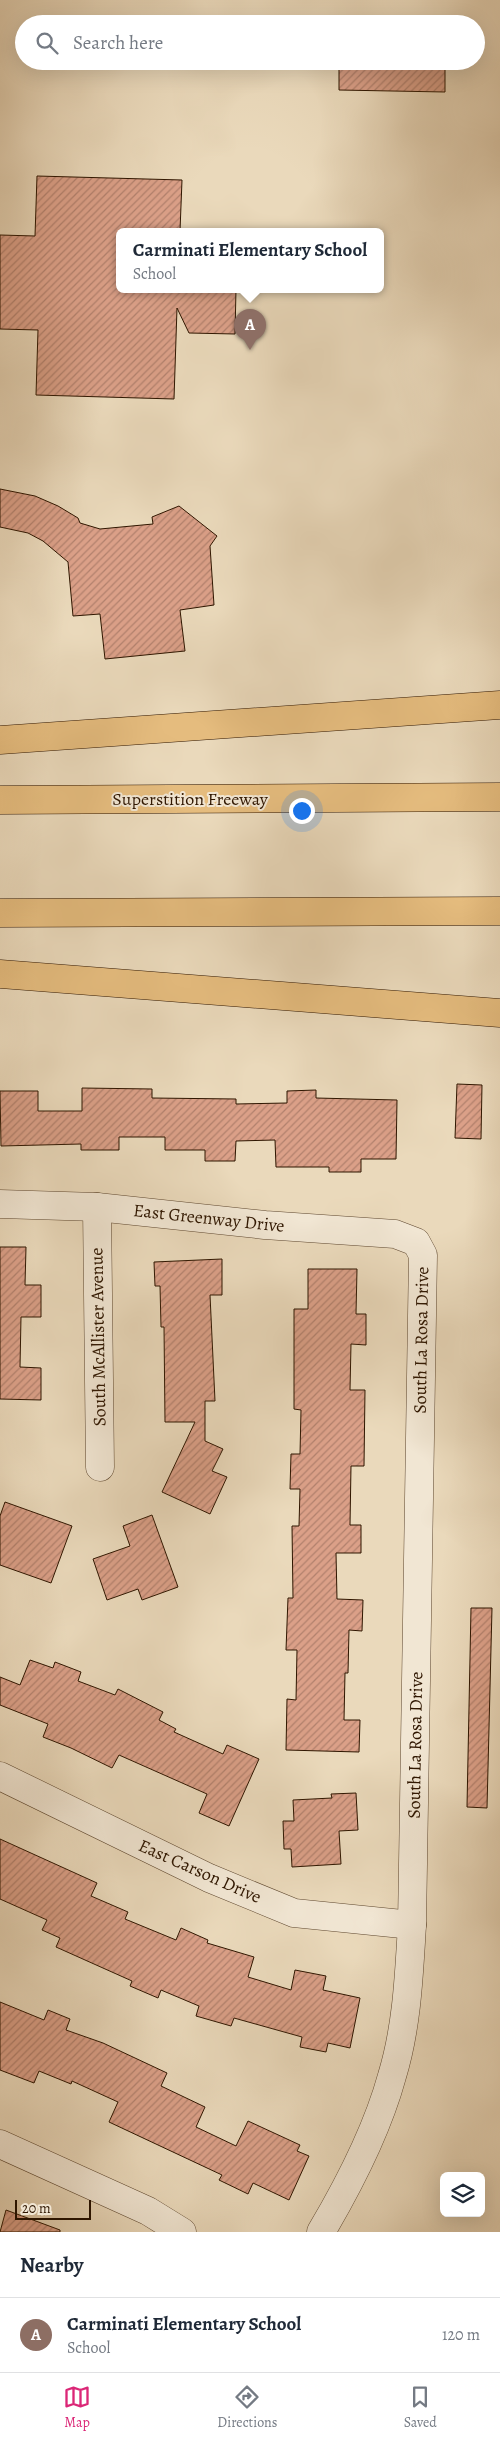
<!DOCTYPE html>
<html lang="en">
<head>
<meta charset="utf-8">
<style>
	:root { --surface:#fff; --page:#f2f2f3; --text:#1f2937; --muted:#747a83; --line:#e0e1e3; --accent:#db2777 }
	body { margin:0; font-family:Alegreya,serif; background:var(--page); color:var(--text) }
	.controls { position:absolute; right:15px; bottom:15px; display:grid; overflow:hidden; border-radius:8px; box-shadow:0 5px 20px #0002 }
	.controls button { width:45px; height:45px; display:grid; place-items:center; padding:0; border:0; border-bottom:1px solid var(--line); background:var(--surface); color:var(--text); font:25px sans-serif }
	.scale { position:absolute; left:15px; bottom:12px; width:76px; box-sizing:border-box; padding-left:5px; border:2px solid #2f1600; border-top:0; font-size:14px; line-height:18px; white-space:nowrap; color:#2f1600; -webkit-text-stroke:4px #f1e6d3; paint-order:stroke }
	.you { position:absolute; left:301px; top:810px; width:18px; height:18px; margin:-12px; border:4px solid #fff; border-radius:50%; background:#1a73e8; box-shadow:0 0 0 8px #1a73e833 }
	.badge { display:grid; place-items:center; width:32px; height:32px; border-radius:50%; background:var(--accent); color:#fff; font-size:16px; font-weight:700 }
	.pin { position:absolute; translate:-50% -41px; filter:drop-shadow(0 1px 2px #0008) }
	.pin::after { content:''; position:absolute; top:26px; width:18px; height:15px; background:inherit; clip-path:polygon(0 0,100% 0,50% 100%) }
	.popup { position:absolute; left:116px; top:228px; width:268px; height:65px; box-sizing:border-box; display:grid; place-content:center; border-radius:8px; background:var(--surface); filter:drop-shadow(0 1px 4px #0005); font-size:16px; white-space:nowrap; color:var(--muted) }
	.popup b { font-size:19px; color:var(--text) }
	.popup::after { content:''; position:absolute; left:50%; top:100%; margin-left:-10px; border:10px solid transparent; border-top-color:var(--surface) }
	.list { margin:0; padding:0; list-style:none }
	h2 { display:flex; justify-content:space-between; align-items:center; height:65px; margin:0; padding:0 20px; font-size:21px }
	h2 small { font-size:16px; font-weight:400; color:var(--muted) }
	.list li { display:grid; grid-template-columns:32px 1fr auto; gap:15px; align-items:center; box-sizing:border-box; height:75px; padding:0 20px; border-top:1px solid var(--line) }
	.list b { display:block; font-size:19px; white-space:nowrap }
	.list p { margin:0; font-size:16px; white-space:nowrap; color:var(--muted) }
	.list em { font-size:16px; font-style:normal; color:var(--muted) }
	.icon { flex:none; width:28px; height:28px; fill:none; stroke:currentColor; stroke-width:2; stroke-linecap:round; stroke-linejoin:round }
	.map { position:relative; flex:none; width:500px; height:2232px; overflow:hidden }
	.search { position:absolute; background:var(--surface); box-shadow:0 5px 20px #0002; left:15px; right:15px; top:15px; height:55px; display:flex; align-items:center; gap:12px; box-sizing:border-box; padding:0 18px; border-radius:28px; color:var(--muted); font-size:19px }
	.sheet { height:140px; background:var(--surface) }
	nav { display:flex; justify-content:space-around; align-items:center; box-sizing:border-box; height:70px; border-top:1px solid var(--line); background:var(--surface); font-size:14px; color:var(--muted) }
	nav a { display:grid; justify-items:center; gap:2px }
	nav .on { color:var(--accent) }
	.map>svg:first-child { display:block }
	.building { fill:url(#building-hatch); stroke:#2f1600 }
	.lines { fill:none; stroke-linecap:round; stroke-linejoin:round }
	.street-casing { stroke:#5e472f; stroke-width:29 }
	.highway-casing { stroke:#2f1600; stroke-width:29 }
	.street { stroke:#f1e6d3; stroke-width:28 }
	.highway { stroke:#e5bc7e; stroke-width:28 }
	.labels { text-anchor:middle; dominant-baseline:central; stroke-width:4; stroke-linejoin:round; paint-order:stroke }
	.street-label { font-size:18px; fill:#2f1600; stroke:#f1e6d3 }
</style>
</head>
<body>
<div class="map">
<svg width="500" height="2232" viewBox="0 0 500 2232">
	<defs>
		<pattern id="building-hatch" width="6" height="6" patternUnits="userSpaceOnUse" patternTransform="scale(1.25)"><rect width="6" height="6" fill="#dba088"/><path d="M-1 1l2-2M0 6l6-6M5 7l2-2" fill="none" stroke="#b2816d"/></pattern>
	</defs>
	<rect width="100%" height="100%" fill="#ead9bb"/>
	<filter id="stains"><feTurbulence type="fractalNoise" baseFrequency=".004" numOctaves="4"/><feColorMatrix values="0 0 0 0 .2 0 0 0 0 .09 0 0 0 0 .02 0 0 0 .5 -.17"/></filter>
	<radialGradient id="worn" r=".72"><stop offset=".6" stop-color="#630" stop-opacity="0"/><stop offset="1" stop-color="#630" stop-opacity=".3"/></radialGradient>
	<g class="building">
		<polygon points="339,17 445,18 445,24 339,24"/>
		<polygon points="339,61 445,61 445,92 339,90"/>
		<polygon points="37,176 182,180 180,231 120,231 120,289 236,289 235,334 189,333 177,308 174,399 36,395 38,330 0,329 0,235 35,236"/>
		<polygon points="0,489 35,496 58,506 78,518 80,523 100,529 153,524 152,517 179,506 217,536 210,546 214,605 180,610 185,651 105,659 100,614 73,616 68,562 43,541 28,533 0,527"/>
		<polygon points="457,1084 482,1085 481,1139 455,1138"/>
		<polygon points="82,1088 152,1089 152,1098 236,1099 236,1104 287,1103 287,1091 316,1090 316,1098 397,1100 396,1159 361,1159 361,1172 329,1172 329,1167 276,1167 275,1140 236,1141 235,1161 205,1161 205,1150 165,1150 165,1137 119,1137 119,1150 81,1150 81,1144 1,1146 0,1091 38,1091 38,1111 82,1111"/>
		<polygon points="0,1247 26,1247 25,1285 41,1285 41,1317 21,1317 20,1367 41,1368 41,1400 0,1399"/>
		<polygon points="222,1259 222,1295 210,1295 215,1401 205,1401 205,1441 223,1449 212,1471 227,1477 210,1514 162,1492 195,1422 165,1422 164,1327 161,1327 160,1286 155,1286 154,1262"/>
		<polygon points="308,1269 357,1269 356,1314 366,1314 366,1345 351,1344 350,1390 365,1390 364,1466 351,1466 350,1525 361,1525 361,1553 336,1553 337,1599 363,1600 362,1631 349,1630 348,1673 345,1673 344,1720 360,1720 359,1752 286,1750 287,1699 296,1700 297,1650 286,1650 288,1598 293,1598 292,1526 299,1526 300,1489 290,1489 291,1454 300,1454 301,1410 294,1409 294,1309 308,1309"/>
		<polygon points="5,1502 72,1526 51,1583 0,1565 0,1516"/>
		<polygon points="152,1515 178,1587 142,1600 138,1589 107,1600 93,1559 130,1546 123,1526"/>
		<polygon points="471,1608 492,1608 487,1808 467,1807"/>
		<polygon points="30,1660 53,1668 55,1662 81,1672 78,1681 115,1695 118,1689 163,1712 159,1720 176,1729 174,1732 223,1754 227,1745 259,1759 229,1826 199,1813 207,1794 119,1755 112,1768 71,1748 43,1737 48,1724 0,1705 0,1677 20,1685"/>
		<polygon points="356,1793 358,1830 339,1831 341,1864 292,1867 291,1849 284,1849 283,1821 294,1821 293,1800 332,1798 331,1794"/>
		<polygon points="0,1839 97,1883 91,1896 128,1912 125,1919 176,1940 181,1928 208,1940 207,1943 254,1957 248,1977 291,1990 295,1970 326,1976 323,1990 360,1998 350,2048 328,2043 326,2052 300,2047 302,2037 234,2018 231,2026 196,2016 199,2006 161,1990 158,1998 130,1986 132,1981 56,1947 60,1938 42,1930 47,1920 0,1899"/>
		<polygon points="0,2002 44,2020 48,2010 70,2019 66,2030 103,2043 167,2073 161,2086 205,2107 196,2127 236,2146 248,2121 300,2145 297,2151 309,2156 289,2200 253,2183 248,2194 219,2180 222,2175 109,2122 118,2102 72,2081 71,2084 39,2071 34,2083 0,2070"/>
		<polygon points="6,2210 60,2230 60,2232 0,2232"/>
	</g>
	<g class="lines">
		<g class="street-casing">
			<g id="street">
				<path d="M0 1204 97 1207 265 1225 395 1234 416 1242 423 1255 412 1925C409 1975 407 2027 392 2076 377 2131 350 2183 321 2232"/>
				<polyline points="97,1207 100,1467"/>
				<polyline points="0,1776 209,1878 294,1913 412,1925"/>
				<polyline points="0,2144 148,2211 182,2232"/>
			</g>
		</g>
		<g class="highway-casing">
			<g id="highway">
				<polyline points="0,740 500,705"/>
				<polyline points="0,800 500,797"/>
				<polyline points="0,913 500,911"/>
				<polyline points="0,974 500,1013"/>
			</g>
		</g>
		<use href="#street" class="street"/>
		<use href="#highway" class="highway"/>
	</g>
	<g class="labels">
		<g class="street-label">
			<text x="190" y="799">Superstition Freeway</text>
			<text transform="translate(209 1218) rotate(6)">East Greenway Drive</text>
			<text transform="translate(98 1337) rotate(-91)">South McAllister Avenue</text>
			<text transform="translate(421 1340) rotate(-89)">South La Rosa Drive</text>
			<text transform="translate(415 1745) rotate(-89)">South La Rosa Drive</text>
			<text transform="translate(200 1871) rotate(24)">East Carson Drive</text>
		</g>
	</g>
	<rect width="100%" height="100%" filter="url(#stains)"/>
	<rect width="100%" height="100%" fill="url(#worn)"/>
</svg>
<div class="controls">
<button><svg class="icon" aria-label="layers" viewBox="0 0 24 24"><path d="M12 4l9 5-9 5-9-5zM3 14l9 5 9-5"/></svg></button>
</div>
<div class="scale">20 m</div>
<div class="you"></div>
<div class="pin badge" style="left:250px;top:350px;background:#8d6e63">A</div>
<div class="popup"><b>Carminati Elementary School</b>School</div>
<div class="search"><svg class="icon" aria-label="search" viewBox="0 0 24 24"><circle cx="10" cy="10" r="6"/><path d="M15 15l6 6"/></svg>Search here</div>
</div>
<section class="sheet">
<h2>Nearby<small></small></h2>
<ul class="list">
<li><span class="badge" style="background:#8d6e63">A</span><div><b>Carminati Elementary School</b><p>School</p></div><em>120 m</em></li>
</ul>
</section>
<nav>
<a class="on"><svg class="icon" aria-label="map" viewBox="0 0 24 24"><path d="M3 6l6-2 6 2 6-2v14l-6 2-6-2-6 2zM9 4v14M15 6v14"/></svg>Map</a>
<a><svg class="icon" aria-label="directions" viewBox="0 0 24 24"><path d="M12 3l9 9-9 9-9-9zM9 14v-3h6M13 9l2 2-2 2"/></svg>Directions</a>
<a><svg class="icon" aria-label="saved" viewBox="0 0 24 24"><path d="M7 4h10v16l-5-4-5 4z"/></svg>Saved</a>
</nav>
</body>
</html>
